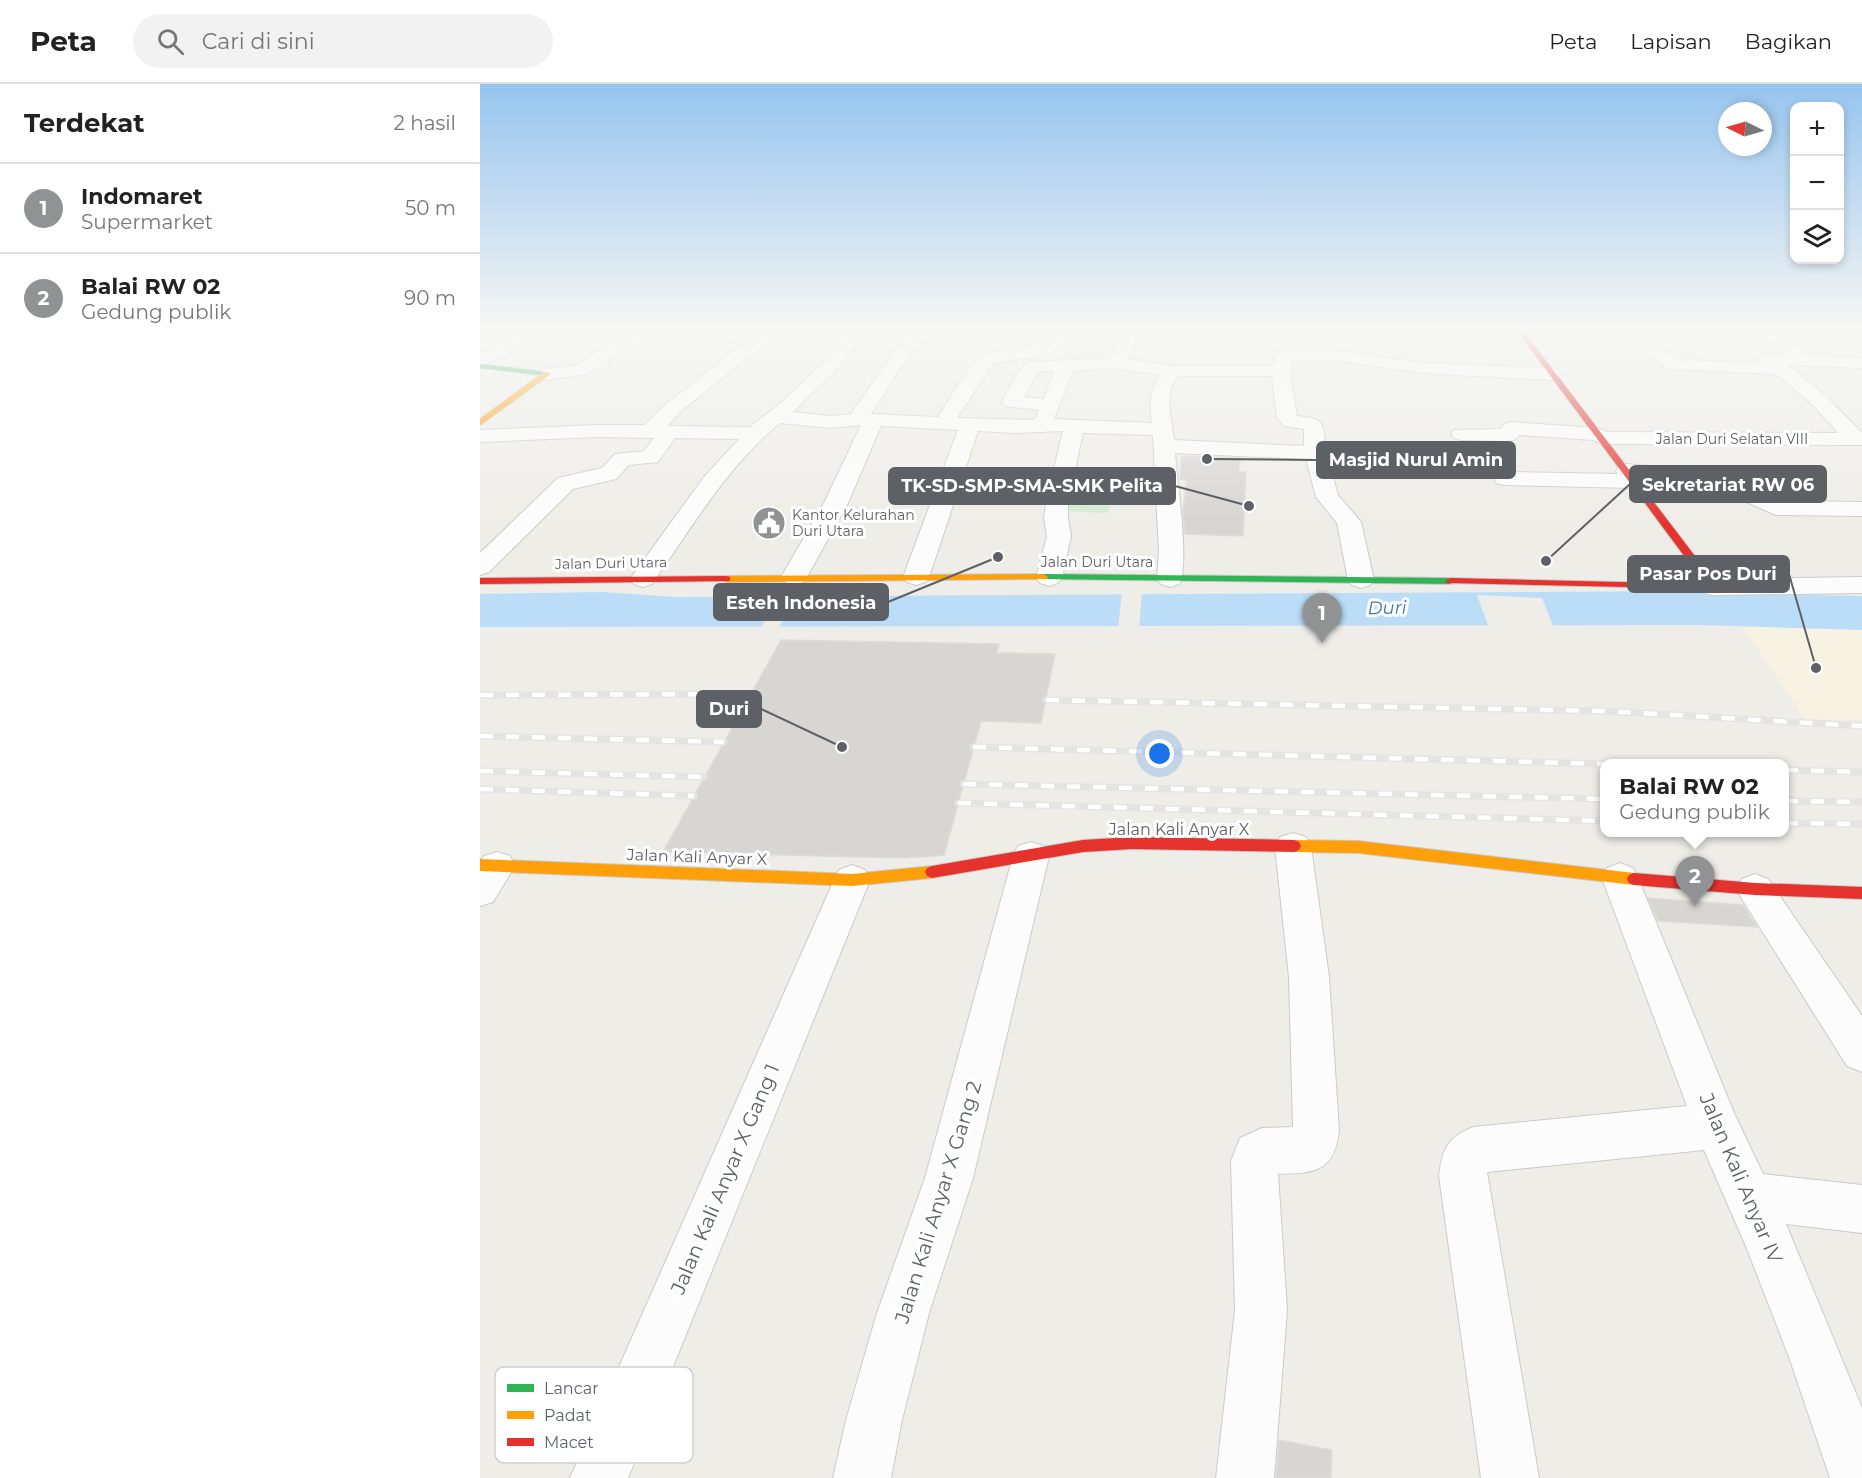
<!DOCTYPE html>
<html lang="id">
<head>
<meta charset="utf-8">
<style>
	:root { --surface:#fff; --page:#f2f2f2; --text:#222; --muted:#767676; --line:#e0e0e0; --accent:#909294 }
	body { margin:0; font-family:Montserrat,sans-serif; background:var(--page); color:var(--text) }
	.controls { position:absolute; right:18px; top:18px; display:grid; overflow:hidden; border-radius:12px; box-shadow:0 3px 9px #0003 }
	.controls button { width:54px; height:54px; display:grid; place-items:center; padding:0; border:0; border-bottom:2px solid var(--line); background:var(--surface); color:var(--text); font:30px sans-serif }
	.compass { position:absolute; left:1238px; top:18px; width:54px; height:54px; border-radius:50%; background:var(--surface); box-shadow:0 3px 9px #0003; rotate:275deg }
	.you { position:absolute; left:680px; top:670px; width:21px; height:21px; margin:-15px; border:4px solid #fff; border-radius:50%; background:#1a73e8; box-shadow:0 0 0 9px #1a73e833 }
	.badge { display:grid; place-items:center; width:39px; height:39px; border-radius:50%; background:var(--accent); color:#fff; font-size:20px; font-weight:700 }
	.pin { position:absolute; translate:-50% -50px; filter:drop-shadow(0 2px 3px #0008) }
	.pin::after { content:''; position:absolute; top:32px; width:21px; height:18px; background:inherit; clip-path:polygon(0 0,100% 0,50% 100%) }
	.popup { position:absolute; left:1120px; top:675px; width:189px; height:78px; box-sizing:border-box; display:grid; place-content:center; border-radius:12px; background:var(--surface); filter:drop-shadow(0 2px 4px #0005); font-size:20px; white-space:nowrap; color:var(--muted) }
	.popup b { font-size:22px; color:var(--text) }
	.popup::after { content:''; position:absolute; left:50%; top:100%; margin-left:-12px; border:12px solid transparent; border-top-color:var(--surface) }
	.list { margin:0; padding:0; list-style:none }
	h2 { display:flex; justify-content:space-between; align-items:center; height:78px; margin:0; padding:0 24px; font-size:26px }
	h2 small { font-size:20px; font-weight:400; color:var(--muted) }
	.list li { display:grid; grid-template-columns:39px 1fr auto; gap:18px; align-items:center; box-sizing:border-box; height:90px; padding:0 24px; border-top:2px solid var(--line) }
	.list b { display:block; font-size:22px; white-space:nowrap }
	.list p { margin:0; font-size:20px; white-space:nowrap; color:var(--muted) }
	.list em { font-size:20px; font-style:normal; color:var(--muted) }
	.icon { flex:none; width:33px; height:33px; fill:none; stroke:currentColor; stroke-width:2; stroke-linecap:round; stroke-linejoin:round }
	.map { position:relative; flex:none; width:1382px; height:1394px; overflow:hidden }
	header { display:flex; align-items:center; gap:36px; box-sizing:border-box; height:84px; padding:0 30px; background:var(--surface); border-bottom:2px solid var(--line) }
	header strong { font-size:28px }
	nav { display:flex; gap:33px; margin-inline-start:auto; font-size:21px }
	.search { width:420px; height:54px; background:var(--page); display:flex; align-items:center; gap:15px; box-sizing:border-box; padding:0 21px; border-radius:33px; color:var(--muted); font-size:22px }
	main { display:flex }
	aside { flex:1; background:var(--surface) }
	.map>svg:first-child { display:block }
	.commercial { fill:#f7f2e2 }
	.green { fill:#d6ead4 }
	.water { fill:#bcddf8 }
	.pier { fill:#eeede8 }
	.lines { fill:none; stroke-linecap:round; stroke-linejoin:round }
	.river { fill:#bcddf8; fill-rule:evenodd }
	.building { fill:#d7d6d3; stroke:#dddcd8; stroke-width:1.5 }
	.street-casing { stroke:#cbcbca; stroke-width:2 }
	.fast-casing { stroke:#c9cac8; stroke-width:2 }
	.slow-casing { stroke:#c9cac8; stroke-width:2 }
	.jam-casing { stroke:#c9cac8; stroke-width:2 }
	.street { fill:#fcfcfc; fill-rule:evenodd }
	.fast { fill:#30b455; fill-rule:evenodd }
	.slow { fill:#ff9f0a; fill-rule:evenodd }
	.jam { fill:#e5322d; fill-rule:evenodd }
	.rail-casing { stroke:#e4e4e3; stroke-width:7 }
	.rail { stroke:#fff; stroke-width:4.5; stroke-dasharray:13; stroke-linecap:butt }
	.labels { text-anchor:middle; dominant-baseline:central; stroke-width:6; stroke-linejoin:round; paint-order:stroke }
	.far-street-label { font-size:14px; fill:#5d6166; stroke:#fff }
	.far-poi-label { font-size:14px; fill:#5d6166; stroke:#fff; text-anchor:start }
	.street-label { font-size:16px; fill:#5d6166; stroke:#fff }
	.water-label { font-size:18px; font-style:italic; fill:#4275b2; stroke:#fff }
	.near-street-label { font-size:20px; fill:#5d6166; stroke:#fff }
	.key { fill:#fff; stroke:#ced0d1; stroke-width:1.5 }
	.key-label { font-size:16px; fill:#5d6166 }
	.leader { fill:none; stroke:#5d6166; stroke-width:2 }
	.callout-dot { fill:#5d6166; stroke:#fff; stroke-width:2 }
	.callout { fill:#5d6166; stroke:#5d6166; stroke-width:2 }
	.callout-label { font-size:18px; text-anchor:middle; font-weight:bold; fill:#fff }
</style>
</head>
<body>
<header>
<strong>Peta</strong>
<div class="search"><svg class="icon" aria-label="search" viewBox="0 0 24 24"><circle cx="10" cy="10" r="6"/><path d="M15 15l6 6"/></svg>Cari di sini</div>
<nav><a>Peta</a><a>Lapisan</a><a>Bagikan</a></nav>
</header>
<main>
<aside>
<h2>Terdekat<small>2 hasil</small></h2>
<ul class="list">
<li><span class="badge">1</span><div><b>Indomaret</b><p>Supermarket</p></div><em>50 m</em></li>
<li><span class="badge">2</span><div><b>Balai RW 02</b><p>Gedung publik</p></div><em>90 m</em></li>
</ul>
</aside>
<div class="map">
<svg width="1382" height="1394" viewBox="0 0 1382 1394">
	<rect width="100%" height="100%" fill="#eeede8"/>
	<polygon class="commercial" points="1256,533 1382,534 1382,636 1325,635"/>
	<polygon class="green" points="590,389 636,390 628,429 579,427"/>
	<polygon class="water" points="1238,507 1260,541 0,543 0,510 123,508 195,513"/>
	<g class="pier">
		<polygon points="642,508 662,508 659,545 638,545"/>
		<polygon points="997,511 1062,514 1074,544 1009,544"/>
		<polygon points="300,512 317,512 298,545 280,545"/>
	</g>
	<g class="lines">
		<polygon class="river" points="1156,507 1382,512 1382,546 1156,539 1137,535 1129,523 1137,511"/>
	</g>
	<g class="building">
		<polygon points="702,372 760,374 759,388 766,388 763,452 705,450 703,427 707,396 700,395"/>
		<polygon points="301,556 519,560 517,569 575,570 561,639 501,637 464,771 426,774 183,768"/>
		<polygon points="1168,814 1263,821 1277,843 1178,837"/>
		<polygon points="799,1356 852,1366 851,1394 796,1394"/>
	</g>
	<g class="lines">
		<g class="street-casing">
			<g id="street">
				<polygon points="160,244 180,244 107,290 67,296 60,294 58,290 60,286 96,281"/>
				<path d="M231 244H248L246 248 276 251 285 244H304L200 328 187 342 270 343 302 318 349 273 370 244H386L361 281 313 328 351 332 371 330C392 300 410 269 437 244H455L423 280 391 330 458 333C466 321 491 278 501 273 530 256 550 280 575 244H591C564 288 550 267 512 281L477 334 554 336 559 326 525 322 522 318 537 290 548 278 624 275C641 268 635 259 637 244H653L655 263 648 275 693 282H793L798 267 804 266 859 267 941 279 1071 284 1078 286 1080 290 1078 294 1071 296 941 289 859 277 812 276 811 295 817 332C843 334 844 338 845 363L1010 362 1017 364 1031 388 1138 390 1136 387 1139 382 1147 380 1180 383 1252 396 1300 417 1382 418V432L1296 431 1246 409 1164 395 1162 402 1154 404 1024 401 1016 399 1003 374 848 376 858 411 881 438 894 496 890 501 881 504 872 501 868 496 857 439 836 413 826 375 695 369C697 393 710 484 699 500L690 503 681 500 677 495 679 468 673 351 603 349 588 418V434L591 452 582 494 578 499 569 502 560 499 556 494 567 452 564 434 566 418 583 347 534 349 498 347 449 493 445 498 436 501 427 498 423 493 478 346 401 342 368 419 327 493 323 498 314 501 305 498 301 493 344 419 381 341 351 344 300 339C247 382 211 445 172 500L163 503 154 500 150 495 224 393 259 355 195 354 178 378 149 381 136 395 93 405 9 488 0 491V469L78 394 122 384 135 370 164 367 174 354 118 353 0 358V346L118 341H164L186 320 264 260 227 255 224 251ZM634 284 680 291C670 306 669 321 672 339L574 335 593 287ZM559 287H574L564 315 544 313ZM698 292H792L797 334 804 342 824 345V362L694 356C692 335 683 311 698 292Z"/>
				<polygon points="1145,244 1162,244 1177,260 1198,276 1281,279 1279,276 1282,272 1306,271 1283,252 1244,248 1242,244 1382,245 1382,255 1305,253 1328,271 1382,274 1382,284 1308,281 1346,312 1382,349 1382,361 1122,360 1113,356 1039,351 1036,355 1029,357 981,356 974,354 971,350 974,346 1021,345 1024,340 1031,338 1118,344 1127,348 1358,349 1332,320 1296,290 1188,285 1165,268"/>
				<polygon points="54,245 60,246 62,250 60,254 0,283 0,271"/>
				<polygon points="1382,493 1382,509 1233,511 1224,509 1220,503 1224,497 1233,495"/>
				<path d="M813 749 826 753 831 763 849 893 859 1047C854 1088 835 1089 798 1090L807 1226 794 1394H736L755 1226 751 1077 760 1054 782 1044 813 1043 809 893 795 763 800 753Z"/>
				<polygon points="551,758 564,762 569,772 493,1094 449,1229 422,1336 411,1394 353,1394 366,1336 397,1229 445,1094 533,772 538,762"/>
				<polygon points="17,768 30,772 35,782 13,818 0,822 0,778 4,772"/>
				<path d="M1140 779 1153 784 1158 794 1254 1029 1283 1090 1382 1101V1149L1306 1140 1382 1324V1394H1350L1309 1273 1267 1165 1224 1066 1007 1088 1059 1394H1001L959 1092C962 1065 968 1053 993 1043L1207 1022 1122 794 1127 784Z"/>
				<polygon points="372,781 385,786 390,796 148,1394 90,1394 354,796 359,786"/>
				<polygon points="1275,790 1288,795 1382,932 1382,988 1367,982 1262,815 1257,805 1262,795"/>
			</g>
		</g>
		<g class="fast-casing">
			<g id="fast">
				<polygon points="0,280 67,288 71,290 67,292 0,284"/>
				<polygon points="563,490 970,494 975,497 970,500 559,495 558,493"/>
			</g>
		</g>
		<g class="slow-casing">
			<g id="slow">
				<polygon points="64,288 71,290 0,341 0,335"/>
				<polygon points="563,490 568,493 567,495 246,498 241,495 246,492"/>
				<polygon points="814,756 878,757 1154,789 1159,791 1161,795 1159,799 1154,801 878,769 814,768 809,766 807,762 809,758"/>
				<polygon points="0,775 372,790 452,782 457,784 459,788 457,792 452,794 372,802 0,787"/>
			</g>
		</g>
		<g class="jam-casing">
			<g id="jam">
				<polygon points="1035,244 1041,244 1237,501 1237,505 966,499 965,497 970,494 1225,500"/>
				<polygon points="246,492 250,493 250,497 0,500 0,494"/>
				<polygon points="652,753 814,756 819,758 821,762 819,766 814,768 652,765 603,768 452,794 447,792 445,788 447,784 452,782 603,756"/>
				<polygon points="1154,789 1275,799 1382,803 1382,815 1275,811 1154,801 1149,799 1147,795 1149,791"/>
			</g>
		</g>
		<use href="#street" class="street"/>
		<use href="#fast" class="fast"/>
		<use href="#slow" class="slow"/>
		<use href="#jam" class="jam"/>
		<g class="rail-casing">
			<g id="rail">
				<polyline points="0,611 271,610"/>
				<polyline points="566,616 1123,627 1382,642"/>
				<polyline points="0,652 244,658"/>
				<polyline points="493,663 1125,680"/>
				<polyline points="1305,686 1382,688"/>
				<polyline points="0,687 224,693"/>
				<polyline points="483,700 1125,715"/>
				<polyline points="0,705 214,712"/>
				<polyline points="1305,717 1382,718"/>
				<polyline points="478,719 1125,737"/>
				<polyline points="1305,739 1382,740"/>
			</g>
		</g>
		<use href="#rail" class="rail"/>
	</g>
	<linearGradient id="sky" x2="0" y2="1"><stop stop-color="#96c4ee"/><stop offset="0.56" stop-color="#f7f7f5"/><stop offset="1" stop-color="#f7f7f5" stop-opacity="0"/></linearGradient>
	<rect width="1382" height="439" fill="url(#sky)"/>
	<defs>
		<g id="civic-disc" transform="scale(1.725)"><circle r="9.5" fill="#909294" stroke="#fff"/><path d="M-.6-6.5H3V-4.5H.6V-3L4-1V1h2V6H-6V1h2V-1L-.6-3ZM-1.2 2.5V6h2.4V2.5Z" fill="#fff"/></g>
	</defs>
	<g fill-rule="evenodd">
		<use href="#civic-disc" x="289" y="439"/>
	</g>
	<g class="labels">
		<g class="far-street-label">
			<text x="1252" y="355">Jalan Duri Selatan VIII</text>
			<text x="617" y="478">Jalan Duri Utara</text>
			<text transform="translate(131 479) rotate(-1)">Jalan Duri Utara</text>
		</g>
		<g class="far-poi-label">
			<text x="312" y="431">Kantor Kelurahan<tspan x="312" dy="16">Duri Utara</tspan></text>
		</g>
		<g class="street-label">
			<text x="699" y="745">Jalan Kali Anyar X</text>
			<text transform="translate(217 773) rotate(2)">Jalan Kali Anyar X</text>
		</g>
		<g class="water-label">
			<text transform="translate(907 524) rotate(-1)">Duri</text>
		</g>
		<g class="near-street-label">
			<text transform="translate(1261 1094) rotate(67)">Jalan Kali Anyar IV</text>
			<text transform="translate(245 1095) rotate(-67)">Jalan Kali Anyar X Gang 1</text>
			<text transform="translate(458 1118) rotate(-73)">Jalan Kali Anyar X Gang 2</text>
		</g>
	</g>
	<rect x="15" y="1283" width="198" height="96" rx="9" class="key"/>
	<rect x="27" y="1300" width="27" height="8" fill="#30b455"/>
	<rect x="27" y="1327" width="27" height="8" fill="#ff9f0a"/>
	<rect x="27" y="1354" width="27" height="8" fill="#e5322d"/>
	<g class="key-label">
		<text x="64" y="1310">Lancar</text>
		<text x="64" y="1337">Padat</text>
		<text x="64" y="1364">Macet</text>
	</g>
	<path class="leader" d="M727 375L837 376M1066 477L1150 400M769 422L695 402M1336 584L1309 490M518 473L408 518M362 663L281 625"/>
	<g class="callout-dot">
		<circle cx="727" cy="375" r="6"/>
		<circle cx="1066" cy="477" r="6"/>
		<circle cx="769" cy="422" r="6"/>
		<circle cx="1336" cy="584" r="6"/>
		<circle cx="518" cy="473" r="6"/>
		<circle cx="362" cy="663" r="6"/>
	</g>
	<g class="callout">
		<rect x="837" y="358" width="198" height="36" rx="6"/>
		<rect x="1150" y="382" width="196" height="36" rx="6"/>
		<rect x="409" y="384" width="286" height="36" rx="6"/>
		<rect x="1148" y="472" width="161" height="36" rx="6"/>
		<rect x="234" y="500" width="174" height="36" rx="6"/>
		<rect x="217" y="607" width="64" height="36" rx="6"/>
	</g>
	<g class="callout-label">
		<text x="936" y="382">Masjid Nurul Amin</text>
		<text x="1248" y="407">Sekretariat RW 06</text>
		<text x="552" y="408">TK-SD-SMP-SMA-SMK Pelita</text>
		<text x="1228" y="496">Pasar Pos Duri</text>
		<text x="321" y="525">Esteh Indonesia</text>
		<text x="249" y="631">Duri</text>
	</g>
</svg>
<div class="controls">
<button>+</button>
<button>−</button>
<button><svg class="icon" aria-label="layers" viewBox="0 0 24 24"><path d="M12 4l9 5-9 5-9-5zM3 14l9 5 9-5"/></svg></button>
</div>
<svg class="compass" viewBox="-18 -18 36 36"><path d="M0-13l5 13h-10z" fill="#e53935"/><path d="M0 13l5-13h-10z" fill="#767676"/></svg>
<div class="you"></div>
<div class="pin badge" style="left:842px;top:559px">1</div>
<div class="pin badge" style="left:1215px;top:822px">2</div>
<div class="popup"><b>Balai RW 02</b>Gedung publik</div>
</div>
</main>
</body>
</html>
